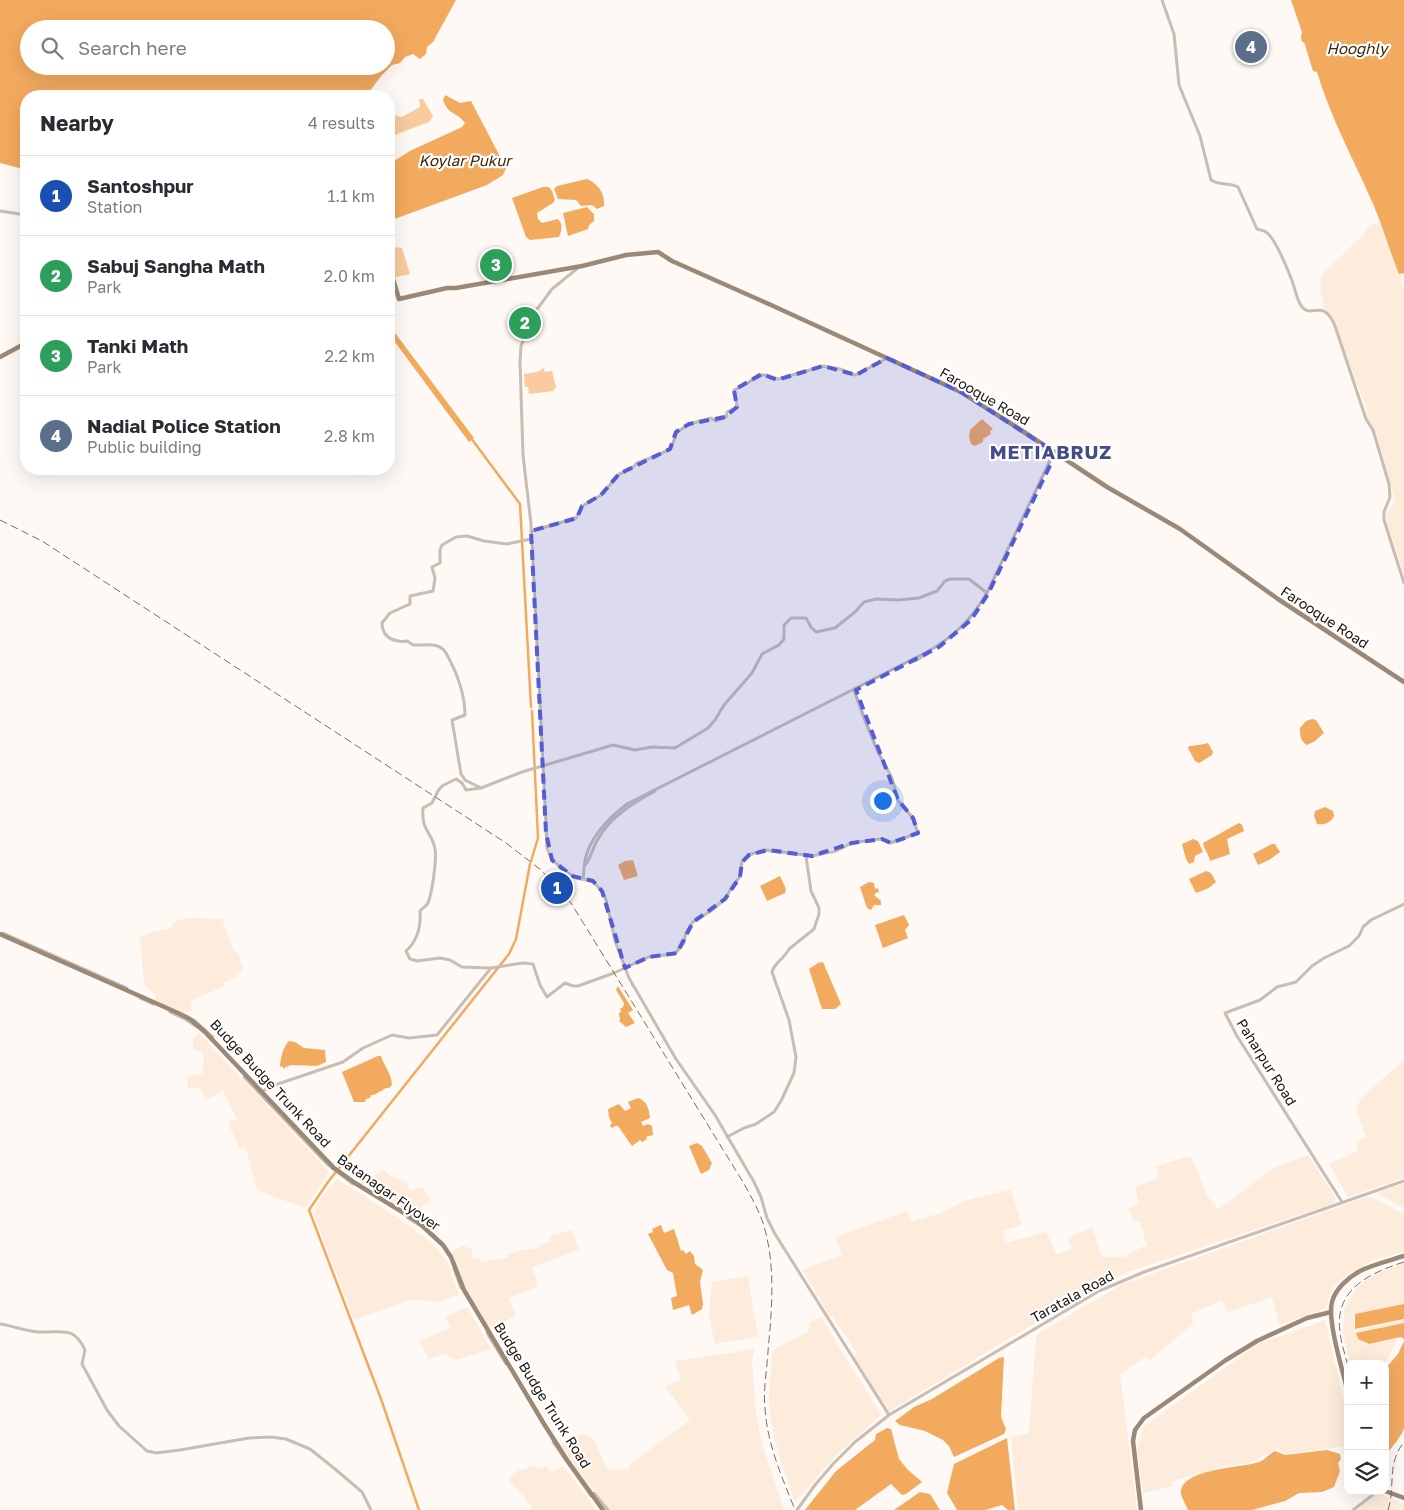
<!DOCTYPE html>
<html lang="en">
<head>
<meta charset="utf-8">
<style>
	:root { --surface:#fff; --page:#f7f7f7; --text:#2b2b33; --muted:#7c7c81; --line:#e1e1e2; --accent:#111827 }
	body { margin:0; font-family:"Golos Text",sans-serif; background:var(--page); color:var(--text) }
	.controls { position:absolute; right:15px; bottom:15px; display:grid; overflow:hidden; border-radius:10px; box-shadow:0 5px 20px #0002 }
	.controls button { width:45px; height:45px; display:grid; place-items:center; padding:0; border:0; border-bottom:1px solid var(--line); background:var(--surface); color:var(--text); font:25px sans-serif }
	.you { position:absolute; left:882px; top:800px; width:18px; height:18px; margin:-12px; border:4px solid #fff; border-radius:50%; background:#1a73e8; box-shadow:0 0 0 8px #1a73e833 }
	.badge { display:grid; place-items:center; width:32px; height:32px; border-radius:50%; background:var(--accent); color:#fff; font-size:16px; font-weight:700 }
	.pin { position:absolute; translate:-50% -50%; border:2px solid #fff; box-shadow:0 1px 5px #0006 }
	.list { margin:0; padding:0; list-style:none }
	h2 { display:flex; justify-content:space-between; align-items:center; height:65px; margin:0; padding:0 20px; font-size:21px }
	h2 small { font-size:16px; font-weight:400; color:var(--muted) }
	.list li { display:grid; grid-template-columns:32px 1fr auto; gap:15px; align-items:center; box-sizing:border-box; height:80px; padding:0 20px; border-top:1px solid var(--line) }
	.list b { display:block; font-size:19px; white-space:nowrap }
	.list p { margin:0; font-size:16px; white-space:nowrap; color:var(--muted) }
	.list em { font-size:16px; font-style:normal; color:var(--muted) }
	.icon { flex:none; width:28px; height:28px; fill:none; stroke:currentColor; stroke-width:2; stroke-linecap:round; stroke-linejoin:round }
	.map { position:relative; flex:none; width:1404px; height:1510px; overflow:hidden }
	.search { position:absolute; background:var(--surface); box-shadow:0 5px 20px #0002; left:20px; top:20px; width:375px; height:55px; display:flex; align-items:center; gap:12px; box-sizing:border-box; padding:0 18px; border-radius:28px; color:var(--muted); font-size:19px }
	.panel { position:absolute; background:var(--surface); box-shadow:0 5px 20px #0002; left:20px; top:90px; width:375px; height:385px; border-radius:20px }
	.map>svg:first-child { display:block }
	.built { fill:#fdebdb }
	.green { fill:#facb9e }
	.water { fill:#f2aa5f; fill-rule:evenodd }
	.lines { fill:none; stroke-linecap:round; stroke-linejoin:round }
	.canal { stroke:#f2aa5f; stroke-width:2.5 }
	.minor { stroke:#c7bdb3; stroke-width:3 }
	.major { stroke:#9b8978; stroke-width:4.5 }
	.rail { stroke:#76706a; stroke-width:1; stroke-dasharray:8 4; stroke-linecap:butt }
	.major-bridge { stroke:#9b8978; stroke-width:4.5 }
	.marked { fill:#545ed4; fill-opacity:0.2; stroke:#545ed4; stroke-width:4; stroke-dasharray:10 6; stroke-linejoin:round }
	.labels { text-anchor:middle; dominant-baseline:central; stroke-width:4.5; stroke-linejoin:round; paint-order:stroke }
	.street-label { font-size:14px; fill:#1c140d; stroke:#fff }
	.water-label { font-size:15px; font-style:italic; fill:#412403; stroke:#fff }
	.district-label { font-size:19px; font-weight:bold; letter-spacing:1px; fill:#434c89; stroke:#fff }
</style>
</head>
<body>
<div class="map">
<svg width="1404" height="1510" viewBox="0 0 1404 1510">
	<rect width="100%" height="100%" fill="#fef9f5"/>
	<g class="built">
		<polygon points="1379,222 1399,274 1403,273 1404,274 1400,277 1404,293 1404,574 1387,523 1386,515 1395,500 1376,433 1367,417 1366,408 1332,317 1324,307 1320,287 1322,275 1365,233 1368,226"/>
		<polygon points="190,918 222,919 234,953 238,952 243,970 236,973 236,977 224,983 224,986 191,1001 192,1010 184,1013 154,1000 156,996 144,983 140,938 149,933 171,928 173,922"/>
		<polygon points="199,1033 329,1172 305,1208 257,1190 246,1147 239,1148 228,1122 237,1119 223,1091 206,1100 199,1087 188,1089 187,1077 202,1074 204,1056 201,1051 193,1049 193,1040"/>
		<polygon points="1404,1060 1404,1178 1348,1197 1329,1164 1358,1151 1356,1142 1366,1137 1356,1109 1361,1098"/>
		<polygon points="1308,1155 1335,1197 1334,1203 1125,1273 1013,1336 888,1412 854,1356 857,1353 832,1316 830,1317 803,1270 842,1255 836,1237 907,1211 911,1222 938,1214 967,1200 1011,1190 1022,1225 1003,1230 1006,1243 1046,1232 1056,1254 1072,1249 1068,1238 1092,1227 1101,1255 1104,1257 1124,1257 1142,1247 1147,1246 1140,1221 1134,1222 1128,1209 1139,1204 1135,1187 1159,1178 1156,1166 1191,1156 1208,1197 1218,1210 1274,1168"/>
		<polygon points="384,1170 390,1176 406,1181 410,1190 422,1187 431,1202 420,1207 428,1220 422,1223 361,1182 365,1178 370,1178"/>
		<polygon points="337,1179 400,1219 431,1242 447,1261 459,1295 438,1302 412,1299 354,1320 315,1217 316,1205"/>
		<polygon points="1404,1184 1404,1208 1377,1193 1380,1191"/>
		<polygon points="1366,1197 1373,1198 1404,1214 1404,1252 1373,1260 1343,1278 1333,1288 1325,1309 1279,1325 1272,1297 1228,1312 1222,1300 1191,1314 1193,1324 1149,1361 1146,1356 1120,1375 1137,1510 1018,1510 1011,1437 1029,1433 1036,1335 1121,1285"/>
		<polygon points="572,1230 579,1250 532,1267 538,1286 509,1298 516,1316 489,1328 461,1278 452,1252 463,1246 472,1249 472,1257 480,1259 481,1262 508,1258 507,1254 521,1250 539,1248 539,1245 550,1242 549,1236"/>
		<polygon points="1404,1263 1404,1304 1354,1314 1353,1320 1355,1330 1404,1320 1404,1323 1356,1333 1357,1339 1368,1345 1396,1339 1396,1342 1385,1364 1350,1364 1343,1331 1344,1311 1348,1301 1355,1290 1364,1282 1376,1274"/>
		<polygon points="748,1276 755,1321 759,1336 715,1344 709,1316 712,1282"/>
		<polygon points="467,1307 491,1349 456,1360 445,1354 429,1359 419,1341 451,1328 446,1317"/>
		<polygon points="821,1317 881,1415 837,1454 795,1502 781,1463 771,1422 769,1398 772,1351 809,1331 809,1323"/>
		<polygon points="1325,1320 1348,1420 1348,1446 1285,1454 1278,1449 1248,1463 1223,1467 1172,1481 1173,1486 1143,1493 1137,1451 1143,1427 1258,1344"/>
		<polygon points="755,1348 752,1362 756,1413 762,1444 784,1510 610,1510 582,1476 561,1445 578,1435 584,1434 592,1437 608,1470 629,1469 629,1465 690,1420 665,1386 681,1380 675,1361 743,1351"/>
		<polygon points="535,1466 538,1470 546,1466 551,1472 563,1466 597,1510 531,1510 531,1505 508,1479 517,1471"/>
		<polygon points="1379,1493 1404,1504 1404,1510 1356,1510"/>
	</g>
	<g class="green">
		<polygon points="419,99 423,99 433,116 429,122 389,137 389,115 394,112 396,116 402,117 420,107"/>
		<polygon points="393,247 402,248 410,274 392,278 389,277 389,248"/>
		<polygon points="506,257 509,269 485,274 483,262"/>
		<polygon points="544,368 545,372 552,371 556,387 553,391 529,394 528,387 525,387 524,374 537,372"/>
	</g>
	<g class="water">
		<path d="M0 0H456L433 42 427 47 426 54 420 59 413 54 405 57 400 63 392 65 382 75 366 96H26V168L23 169 0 163ZM29 29H386V66H29Z"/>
		<path d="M1291 0H1404V274L1403 273 1399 274C1390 252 1383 228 1374 206 1355 162 1331 119 1317 72L1313 71 1304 42H1302L1301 37 1302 32Z"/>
		<path d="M445 95 460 103 471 101 506 168 503 175 487 185 389 221V164L410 151 462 127 465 123C456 111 449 116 443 100Z"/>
		<path d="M587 179C598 184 605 193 604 206L597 209 592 205 581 206 576 200 558 199 554 189 557 186Z"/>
		<path d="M543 187H549L552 191 555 200 553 203 537 213 538 219 542 223 558 219C563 224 562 231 559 237L530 240 526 237 512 198Z"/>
		<polygon points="587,207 594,214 594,221 589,225 588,229 568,236 563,213"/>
		<polygon points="389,325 474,438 469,442 389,334"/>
		<polygon points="982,419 993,429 990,431 991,434 983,439 983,442 975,446 971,444 969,437 970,430"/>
		<path d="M1312 719 1316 720 1324 733 1315 741 1307 745C1300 741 1300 735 1300 728L1306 721Z"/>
		<path d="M1208 743 1213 752 1212 755 1199 763 1195 761 1188 748 1189 746C1192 746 1205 744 1208 743Z"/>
		<path d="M1325 807 1333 811 1334 816C1331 823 1324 825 1317 824L1314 816 1315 811Z"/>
		<path d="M1239 823 1242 825 1244 831 1227 839 1230 854 1210 861C1209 854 1204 850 1203 843Z"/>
		<polygon points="1193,839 1198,841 1203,852 1195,856 1194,862 1189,864 1186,859 1182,844"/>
		<polygon points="1272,844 1275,844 1280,852 1269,860 1258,865 1253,854"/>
		<polygon points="633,860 638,876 624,880 618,865 625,861"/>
		<polygon points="1206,871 1211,873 1216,882 1209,888 1196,893 1189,879"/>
		<polygon points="780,876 786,889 785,893 767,901 760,886"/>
		<polygon points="869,882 874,883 875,889 878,888 879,893 877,892 874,895 881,901 881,905 874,905 871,910 867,908 860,887"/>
		<polygon points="904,915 909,925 905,930 908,938 883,948 875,925"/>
		<polygon points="823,962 841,1004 835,1009 822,1009 809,969 818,963"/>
		<polygon points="618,986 633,1010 628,1013 635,1023 626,1027 619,1021 620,1020 619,1013 621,1012 620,1009 623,1007 624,1003 616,990"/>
		<path d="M289 1041 295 1042 304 1048 325 1050 326 1062 317 1066 291 1065 287 1067 288 1070 286 1066 284 1069 282 1066 280 1067C280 1059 283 1047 289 1041Z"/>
		<path d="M378 1056H381C384 1066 392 1074 392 1085L389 1088H386L374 1095H371L370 1098 366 1099 365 1102H354L342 1072Z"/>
		<path d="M638 1098C647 1101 649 1109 650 1118L641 1122 643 1126 648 1124 652 1126 653 1135 646 1137 647 1139 642 1142 640 1140 632 1146 618 1126H615L612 1128 610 1126 612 1123 609 1117 608 1109 619 1104 625 1111 631 1108 628 1102Z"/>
		<polygon points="697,1143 702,1146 712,1163 709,1170 701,1174 689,1146"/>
		<polygon points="661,1225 664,1233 674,1229 681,1251 683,1250 686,1254 690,1251 694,1256 695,1264 703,1270 700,1282 703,1304 702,1309 692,1315 689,1305 673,1310 671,1298 677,1296 673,1273 667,1270 648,1234 653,1232 652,1229"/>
		<polygon points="1404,1304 1404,1319 1355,1329 1355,1314"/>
		<polygon points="1404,1323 1404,1339 1401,1337 1369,1344 1358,1339 1356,1333"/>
		<path d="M1404 1341V1429C1401 1436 1392 1448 1386 1454L1385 1369 1398 1354Z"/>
		<polygon points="1004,1357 1001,1417 1006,1429 1004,1434 954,1457 949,1446 943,1440 925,1431 900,1425 895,1421 914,1407 932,1399 999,1358"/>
		<polygon points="887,1428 891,1429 899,1459 907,1469 922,1482 906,1494 902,1495 891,1484 855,1510 805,1510 836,1471 875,1440 876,1434"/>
		<polygon points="1007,1438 1015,1510 1008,1510 1002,1505 985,1510 957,1510 947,1493 954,1464"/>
		<path d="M1327 1450 1340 1454 1341 1459 1338 1463 1340 1471 1334 1487 1322 1492 1299 1493 1285 1501 1252 1510H1188C1186 1505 1181 1497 1181 1492 1182 1468 1243 1468 1259 1462 1265 1460 1269 1454 1275 1451L1285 1455Z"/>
		<polygon points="920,1492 930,1494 940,1510 894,1510"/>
	</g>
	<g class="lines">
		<g class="canal">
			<polyline points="471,438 520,504 531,707"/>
			<polyline points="531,861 538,838 532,711"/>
			<polyline points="419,1510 381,1399 309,1210 328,1182 509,954 516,939 530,864"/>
		</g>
		<g class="minor">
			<path d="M1162 0 1174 34 1179 85 1200 136 1211 180C1220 186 1230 182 1238 187L1257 229C1259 230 1262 230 1264 231 1274 234 1287 268 1291 278 1295 287 1296 299 1302 307 1312 319 1323 297 1335 326L1366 419 1373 430 1389 484 1390 497 1384 512V520L1404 583"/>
			<polyline points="0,211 26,215"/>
			<polyline points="578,268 552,289 535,312 521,346 520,362 523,455 531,524 547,848 552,860 566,872 576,878 592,881 602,891 606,900 615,941 629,978 676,1059 715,1115 754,1182 761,1197 767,1218 775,1234 889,1415"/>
			<polyline points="531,531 576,518 582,506 601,495 619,474 631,469 637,463 658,455 671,448 677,432 689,424 711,418 716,421 726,417 727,412 737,407 734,390 749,382 758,375 766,375 778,379 823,366 840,369 855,375 887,358"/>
			<polyline points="915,661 927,654"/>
			<path d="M481 788 465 780 461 774 452 720 465 715C465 694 456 671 446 653 439 641 425 646 414 645 411 644 409 642 407 641 405 641 401 642 399 641 388 640 382 633 382 623L390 613 410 604V596L433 591 435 578 432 567 440 563V550L442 545 456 537 467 536 484 541 507 544 531 539"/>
			<path d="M586 864C591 857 593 847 598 839 610 817 633 803 655 791"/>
			<path d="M583 879C584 873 584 866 585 860 590 837 610 817 627 804L927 652C956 635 969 622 987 593L1054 452"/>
			<polyline points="3,933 127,988"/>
			<path d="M490 968 462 967 450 960 440 958 417 961 410 959 406 951C417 941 421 926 420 911 422 908 426 907 428 903 432 893 437 859 435 849 432 831 421 832 423 808L432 803 438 791 442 786 456 779 462 783 466 790 481 788 522 772 613 745 635 750 652 747 675 748 708 728 715 720 724 705 752 673 762 654 779 645 784 639V625L791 618H806L811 627 816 632 835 628 855 612 864 602 876 599 898 600 919 598 937 591 945 581 950 579H969L987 593"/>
			<polyline points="140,998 153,1004"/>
			<polyline points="170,1012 185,1019 197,1027"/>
			<polyline points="194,1020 213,1037"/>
			<polyline points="244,1077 327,1164 353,1184"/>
			<polyline points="260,1093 269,1087 343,1062 363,1048 392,1035 409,1038 437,1035 491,968 523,963 533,964 540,985 547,997 565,983 573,986 578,986 614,973 649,957 675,954 684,943 686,933 693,922 711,911 725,899 734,884 740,877 742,862 749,855 764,850 812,856 836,851 852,843 881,839 891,843 918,833 913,818 898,800 892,778 877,750 864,718 854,690"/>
			<path d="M727 1137 744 1128 756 1124 774 1112 781 1101 794 1073 796 1057 789 1020 772 972C774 963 785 958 789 949L814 929 819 914V908L811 891 806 856"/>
			<polyline points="1342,1202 1237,1036 1225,1013 1260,1000 1277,987 1296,982 1312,966 1324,958 1349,946 1359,936 1363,927 1371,920 1404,904"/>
			<polyline points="408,1218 419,1225"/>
			<polyline points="454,1269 461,1288"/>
			<path d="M0 1324C13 1326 26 1331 39 1332 61 1333 74 1325 85 1350L82 1364 107 1410 119 1426 147 1451 156 1453 180 1450 249 1438 271 1437 286 1439 310 1449 335 1469 362 1492 371 1510"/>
			<polyline points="487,1333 506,1364"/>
			<polyline points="553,1442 591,1496"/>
			<polyline points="594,1493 608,1510"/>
			<polyline points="797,1510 815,1485 833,1464 855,1442 889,1415 1099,1291 1144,1272 1404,1181"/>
			<polyline points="1353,1510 1378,1491"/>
		</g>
		<g class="major">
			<polyline points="389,275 393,279 399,299 447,288 456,288 582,266 626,255 658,252 672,261 771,305 961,392 1018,428 1107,487 1180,529 1278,599 1404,682"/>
			<polyline points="0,357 26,343"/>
			<path d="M1348 1393C1343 1371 1327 1321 1332 1302 1335 1289 1349 1277 1360 1271 1374 1264 1389 1261 1404 1256"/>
			<polyline points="1385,1491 1404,1498"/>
			<polyline points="1141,1510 1133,1441 1135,1430 1144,1418 1226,1360 1257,1341 1307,1318 1331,1312"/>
		</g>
		<g class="rail">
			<path d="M0 520 42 541 506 843 541 870 571 903 743 1182C750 1195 758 1208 763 1223 776 1264 772 1309 768 1351 767 1370 763 1389 765 1408 767 1444 782 1477 795 1510"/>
			<path d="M1348 1366C1345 1354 1341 1343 1340 1332 1334 1289 1370 1273 1404 1262"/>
			<path d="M1388 1510C1396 1485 1386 1465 1404 1442"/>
		</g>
		<polyline class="major-bridge" points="0,934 178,1013 190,1019 205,1032 334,1168 355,1183 417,1221 443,1245 451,1257 464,1290 544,1424 567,1460 603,1510"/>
	</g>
	<path class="marked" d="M887 358 961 392 1056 453 988 594 971 620 939 647 856 690 898 800 913 818 918 833 891 843 882 839 852 843 812 856 768 850 749 855 742 862 740 877 725 899 693 922 677 953 649 957 625 968 602 891 593 881 572 876 552 860 546 833 531 531 577 518 582 506 601 495 619 474 670 449 676 432 689 424 725 417 737 407 734 390 762 374 777 380 823 366 856 375Z"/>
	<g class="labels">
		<g class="street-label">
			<text transform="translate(985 396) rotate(30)">Farooque Road</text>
			<text transform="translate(1325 617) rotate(33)">Farooque Road</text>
			<text transform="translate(1267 1062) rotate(58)">Paharpur Road</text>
			<text transform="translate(271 1083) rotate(47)">Budge Budge Trunk Road</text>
			<text transform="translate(389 1192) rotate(35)">Batanagar Flyover</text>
			<text transform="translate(1072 1296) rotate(-29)">Taratala Road</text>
			<text transform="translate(543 1395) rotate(58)">Budge Budge Trunk Road</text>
		</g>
		<g class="water-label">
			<text x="1357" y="48">Hooghly</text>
			<text x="465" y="160">Koylar Pukur</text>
		</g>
		<g class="district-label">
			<text x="1051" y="451">METIABRUZ</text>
		</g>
	</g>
</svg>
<div class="controls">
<button>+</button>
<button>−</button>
<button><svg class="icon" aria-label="layers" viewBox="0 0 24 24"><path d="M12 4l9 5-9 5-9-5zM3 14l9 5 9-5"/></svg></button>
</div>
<div class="you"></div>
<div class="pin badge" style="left:557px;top:888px;background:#1a4fb4">1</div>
<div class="pin badge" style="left:525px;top:323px;background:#2e9e5b">2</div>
<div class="pin badge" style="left:496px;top:265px;background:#2e9e5b">3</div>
<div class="pin badge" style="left:1251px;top:47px;background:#5c6f8a">4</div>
<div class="search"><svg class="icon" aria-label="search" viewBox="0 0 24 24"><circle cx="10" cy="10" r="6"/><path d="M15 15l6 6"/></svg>Search here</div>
<section class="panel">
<h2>Nearby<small>4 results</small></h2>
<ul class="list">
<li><span class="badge" style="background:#1a4fb4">1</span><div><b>Santoshpur</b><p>Station</p></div><em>1.1 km</em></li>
<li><span class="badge" style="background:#2e9e5b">2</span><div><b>Sabuj Sangha Math</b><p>Park</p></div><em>2.0 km</em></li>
<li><span class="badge" style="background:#2e9e5b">3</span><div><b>Tanki Math</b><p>Park</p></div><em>2.2 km</em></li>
<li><span class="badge" style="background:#5c6f8a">4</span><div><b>Nadial Police Station</b><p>Public building</p></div><em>2.8 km</em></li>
</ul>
</section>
</div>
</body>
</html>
